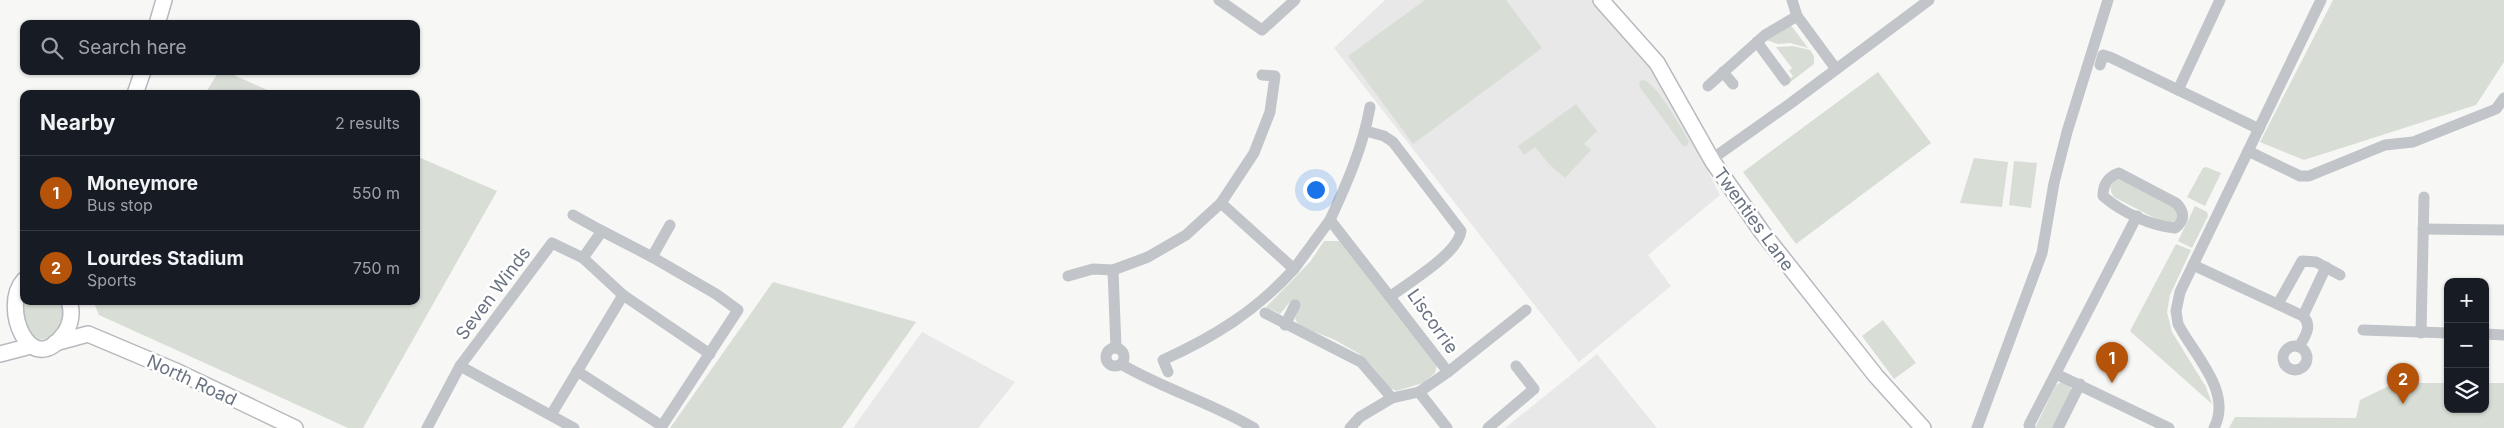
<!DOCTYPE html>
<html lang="en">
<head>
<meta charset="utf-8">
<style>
	:root { --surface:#171b24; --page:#242831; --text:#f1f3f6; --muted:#9ea1a6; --line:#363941; --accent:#b45309 }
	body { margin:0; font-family:Inter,sans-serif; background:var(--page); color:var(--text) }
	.controls { position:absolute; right:15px; bottom:15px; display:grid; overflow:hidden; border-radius:10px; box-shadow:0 1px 4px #0004 }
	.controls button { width:45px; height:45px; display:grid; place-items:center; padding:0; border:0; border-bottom:1px solid var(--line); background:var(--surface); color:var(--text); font:25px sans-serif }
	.you { position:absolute; left:1315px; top:189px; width:18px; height:18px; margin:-12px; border:4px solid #fff; border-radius:50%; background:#1a73e8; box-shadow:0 0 0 8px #1a73e833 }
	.badge { display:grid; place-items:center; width:32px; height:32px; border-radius:50%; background:var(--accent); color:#fff; font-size:16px; font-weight:700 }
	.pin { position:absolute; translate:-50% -41px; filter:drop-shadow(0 1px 2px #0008) }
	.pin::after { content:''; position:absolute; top:26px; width:18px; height:15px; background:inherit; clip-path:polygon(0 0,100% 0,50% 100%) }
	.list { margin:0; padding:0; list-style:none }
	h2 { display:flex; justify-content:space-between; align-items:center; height:65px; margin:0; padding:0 20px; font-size:21px }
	h2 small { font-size:16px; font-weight:400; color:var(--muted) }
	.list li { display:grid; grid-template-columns:32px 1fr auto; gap:15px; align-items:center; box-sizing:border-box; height:75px; padding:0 20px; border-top:1px solid var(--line) }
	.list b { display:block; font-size:19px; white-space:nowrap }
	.list p { margin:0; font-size:16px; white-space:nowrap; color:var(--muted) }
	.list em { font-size:16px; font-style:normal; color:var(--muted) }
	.icon { flex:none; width:28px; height:28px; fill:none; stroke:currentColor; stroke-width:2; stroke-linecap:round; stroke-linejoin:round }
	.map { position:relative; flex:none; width:2504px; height:428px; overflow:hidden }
	.search { position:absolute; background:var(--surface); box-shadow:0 1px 4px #0004; left:20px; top:20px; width:400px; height:55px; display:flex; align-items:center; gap:12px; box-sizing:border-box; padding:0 18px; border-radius:10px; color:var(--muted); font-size:19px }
	.panel { position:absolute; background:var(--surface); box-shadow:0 1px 4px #0004; left:20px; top:90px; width:400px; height:215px; border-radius:10px }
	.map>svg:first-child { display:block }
	.built { fill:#e8e8e8 }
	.green { fill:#d8ded6 }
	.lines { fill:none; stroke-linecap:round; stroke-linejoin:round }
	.secondary-casing { stroke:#b6b9be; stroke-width:18 }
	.street { stroke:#c1c4c8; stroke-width:11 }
	.secondary { stroke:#fff; stroke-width:15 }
	.labels { text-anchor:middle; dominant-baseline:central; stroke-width:5; stroke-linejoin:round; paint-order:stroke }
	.street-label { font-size:18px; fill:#6a7382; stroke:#fff }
</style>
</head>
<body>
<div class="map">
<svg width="2504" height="428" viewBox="0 0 2504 428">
	<rect width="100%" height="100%" fill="#f7f7f5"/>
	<g class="built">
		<polygon points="1385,0 1596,0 1665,78 1683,122 1720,195 1648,255 1671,286 1579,362 1334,48"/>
		<polygon points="922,332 1015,382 978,428 853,428"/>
		<polygon points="1597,354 1657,428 1505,428"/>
	</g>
	<g class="green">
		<polygon points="1425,0 1506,0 1542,48 1413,144 1348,56"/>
		<polygon points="2333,0 2504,0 2504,62 2476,105 2304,160 2260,142"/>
		<polygon points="1790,24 1808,48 1790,43 1778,44 1766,40"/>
		<polygon points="1793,46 1810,50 1814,56 1814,64 1784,87 1782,85 1793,76 1789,71 1792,68 1776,47"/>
		<polygon points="219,71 225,71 276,94 205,94"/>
		<polygon points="1878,72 1931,143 1796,244 1743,172"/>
		<path d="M1643 80C1657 83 1681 128 1689 141L1687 146H1683L1639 86 1640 81Z"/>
		<polygon points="1576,104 1597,131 1584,144 1591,150 1565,178 1549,164 1535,147 1524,155 1518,146"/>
		<polygon points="416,156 497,191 363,428 348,428 99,315 93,301 416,301"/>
		<polygon points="1974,158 2008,162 2002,207 1960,203"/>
		<polygon points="2014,161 2037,163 2031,208 2009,205"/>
		<polygon points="2206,167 2221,173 2205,206 2187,197 2203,168"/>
		<path d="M2120 179 2174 206 2179 217 2171 224 2164 223 2114 197C2108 189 2110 182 2120 179Z"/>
		<polygon points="2195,206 2207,212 2208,216 2192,248 2178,241"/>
		<polygon points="1324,241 1340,241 1437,364 1435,373 1423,383 1396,391 1389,387 1373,367 1358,353 1333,339 1299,326 1295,319 1299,306 1290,302 1280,314 1266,307 1310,262"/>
		<polygon points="2176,244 2191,250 2170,295 2167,312 2172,332 2206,387 2212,404 2130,331"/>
		<polygon points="773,282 916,322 842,428 670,428"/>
		<path d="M24 291V301H62C67 325 55 346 27 338L19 295Z"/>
		<polygon points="1883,320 1916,363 1894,379 1862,336"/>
		<polygon points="2063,381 2071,388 2071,393 2054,428 2035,428 2056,385"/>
		<polygon points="2395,383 2448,383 2448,409 2485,409 2485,383 2504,383 2504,428 2229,428 2235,417 2356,418 2360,400"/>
	</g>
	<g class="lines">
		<g class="secondary-casing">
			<g id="secondary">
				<polyline points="1601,0 1657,63 1713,162 1762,232 1876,376 1923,428"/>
				<polyline points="157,24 164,0"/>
				<polyline points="135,94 143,71"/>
				<path d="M24 280C0 306 30 381 64 334 71 325 73 312 69 301"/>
				<polyline points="55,343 88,334 178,372 295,428"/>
				<polyline points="0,354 27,347"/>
			</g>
		</g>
		<g class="street">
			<polyline points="1219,0 1262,30 1295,0"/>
			<polyline points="1792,0 1797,16 1836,69"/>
			<polyline points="1757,42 1785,80"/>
			<polyline points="2100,65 2103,55 2112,58 2259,129"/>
			<polyline points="1723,72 1733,84"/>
			<polyline points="1262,75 1275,76 1270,112 1254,153 1221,203 1294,269 1330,220"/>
			<polyline points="1708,86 1765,35 1797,16"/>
			<polyline points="2178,90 2220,0"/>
			<path d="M1370 107C1363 147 1347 183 1330 220L1390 297"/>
			<path d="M1366 131 1384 136 1393 142 1461 231C1458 254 1409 282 1390 297L1448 372"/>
			<polyline points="2248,151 2300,176 2309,176 2385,145 2413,142 2496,109 2504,98"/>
			<polyline points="1712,159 1791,103 1929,0"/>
			<path d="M2119 173 2176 203C2184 211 2186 220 2175 228 2151 226 2121 212 2103 196 2103 184 2108 177 2119 173Z"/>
			<polyline points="573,215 602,231 583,258"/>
			<polyline points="2423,229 2504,230"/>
			<polyline points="602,231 652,257"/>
			<path d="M2193 265 2303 316C2313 326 2305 336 2299 347"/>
			<polyline points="1113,270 1116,348"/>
			<polyline points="1068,276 1093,269 1113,270 1148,257 1186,235 1221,203"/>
			<polyline points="623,295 710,354"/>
			<polyline points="2278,304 2302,261 2316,262 2340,275"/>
			<polyline points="1265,313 1361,362 1392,398"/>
			<polyline points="2303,316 2326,267"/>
			<polyline points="1285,325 1295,305"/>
			<polyline points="2363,330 2448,333"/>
			<polyline points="2421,333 2424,197"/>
			<polyline points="2485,334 2504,335"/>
			<circle cx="2295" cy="358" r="12"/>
			<circle cx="1115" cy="357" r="9"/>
			<path d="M1121 364C1163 389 1210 402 1254 428"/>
			<polyline points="460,366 574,428"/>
			<polyline points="577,371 662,426 661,428"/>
			<path d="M1168 372 1163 360C1214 337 1256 311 1294 269"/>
			<polyline points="2056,374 2169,428"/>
			<polyline points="1419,392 1447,428"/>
			<polyline points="662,426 738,310 716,294 652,257 670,225"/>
			<polyline points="427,428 460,366 552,243 583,258 623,295 551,415"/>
			<polyline points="1350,428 1360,417 1392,398 1419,392 1448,372 1526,310"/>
			<polyline points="1488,428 1534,389 1516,366"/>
			<polyline points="1977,428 2042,253 2054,183 2067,132 2108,0"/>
			<polyline points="2030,428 2029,425 2137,216"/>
			<polyline points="2058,428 2080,384"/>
			<path d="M2214 428C2233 392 2194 355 2178 324L2176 311 2180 292 2321 0"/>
		</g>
		<use href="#secondary" class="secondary"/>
	</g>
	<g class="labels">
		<g class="street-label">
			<text transform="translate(1754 219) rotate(54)">Twenties Lane</text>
			<text transform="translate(493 293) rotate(-53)">Seven Winds</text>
			<text transform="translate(1433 321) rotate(55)">Liscorrie</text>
			<text transform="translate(192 380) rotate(25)">North Road</text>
		</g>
	</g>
</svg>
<div class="controls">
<button>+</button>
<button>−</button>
<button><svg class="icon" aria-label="layers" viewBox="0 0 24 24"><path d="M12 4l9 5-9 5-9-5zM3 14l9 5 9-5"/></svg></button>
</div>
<div class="you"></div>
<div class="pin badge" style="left:2112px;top:383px">1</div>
<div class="pin badge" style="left:2403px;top:404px">2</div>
<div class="search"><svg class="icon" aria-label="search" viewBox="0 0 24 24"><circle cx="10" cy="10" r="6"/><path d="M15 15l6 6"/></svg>Search here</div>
<section class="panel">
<h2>Nearby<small>2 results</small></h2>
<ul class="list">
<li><span class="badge">1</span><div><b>Moneymore</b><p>Bus stop</p></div><em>550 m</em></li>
<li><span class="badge">2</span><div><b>Lourdes Stadium</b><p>Sports</p></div><em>750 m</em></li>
</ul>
</section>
</div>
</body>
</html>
